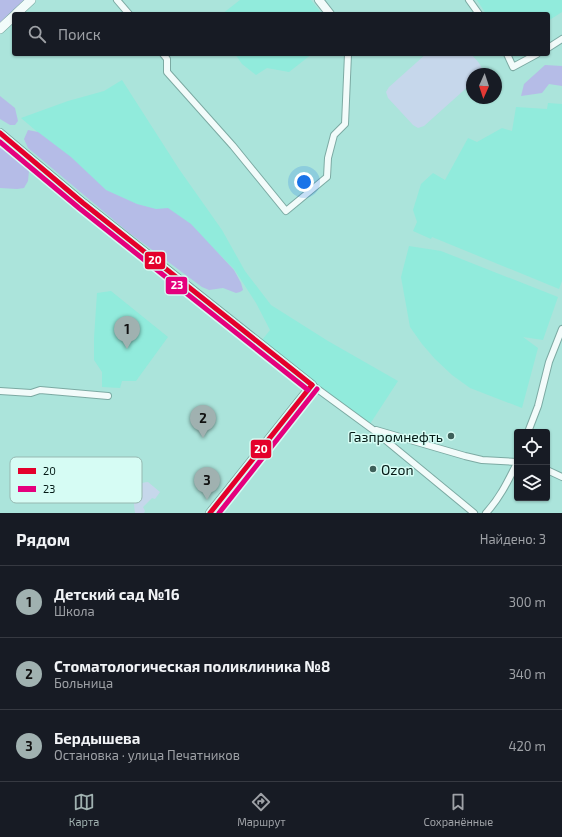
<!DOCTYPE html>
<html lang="ru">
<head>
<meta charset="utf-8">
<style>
	:root { --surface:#171b24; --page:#20242c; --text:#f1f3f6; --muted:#9ea1a6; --line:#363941; --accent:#a0b1b0 }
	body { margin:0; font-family:"Exo 2",sans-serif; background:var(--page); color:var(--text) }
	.controls { position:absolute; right:12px; bottom:12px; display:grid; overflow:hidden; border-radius:4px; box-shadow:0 1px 3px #0004 }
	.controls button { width:36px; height:36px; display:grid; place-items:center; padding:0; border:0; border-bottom:1px solid var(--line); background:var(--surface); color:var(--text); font:20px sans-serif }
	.compass { position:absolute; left:466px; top:68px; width:36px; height:36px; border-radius:50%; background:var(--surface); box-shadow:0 1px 3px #0004; rotate:183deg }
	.you { position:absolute; left:304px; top:182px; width:14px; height:14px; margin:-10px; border:3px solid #fff; border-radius:50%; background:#1a73e8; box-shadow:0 0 0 6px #1a73e833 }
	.badge { display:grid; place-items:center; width:26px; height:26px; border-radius:50%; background:var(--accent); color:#111; font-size:13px; font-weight:700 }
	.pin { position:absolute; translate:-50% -33px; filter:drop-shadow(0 1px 2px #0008) }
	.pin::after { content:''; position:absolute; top:21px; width:14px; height:12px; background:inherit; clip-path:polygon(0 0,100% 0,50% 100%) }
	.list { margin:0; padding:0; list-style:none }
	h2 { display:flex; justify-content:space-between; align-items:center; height:52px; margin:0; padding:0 16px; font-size:17px }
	h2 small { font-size:13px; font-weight:400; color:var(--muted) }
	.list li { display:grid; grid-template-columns:26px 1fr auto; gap:12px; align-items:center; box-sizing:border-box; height:72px; padding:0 16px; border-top:1px solid var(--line) }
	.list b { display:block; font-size:15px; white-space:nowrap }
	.list p { margin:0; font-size:13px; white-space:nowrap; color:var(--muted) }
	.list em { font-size:13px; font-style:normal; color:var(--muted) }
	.icon { flex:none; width:22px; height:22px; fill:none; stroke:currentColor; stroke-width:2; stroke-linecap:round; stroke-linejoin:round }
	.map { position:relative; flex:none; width:562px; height:513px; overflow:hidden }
	.search { position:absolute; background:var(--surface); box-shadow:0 1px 3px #0004; left:12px; right:12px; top:12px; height:44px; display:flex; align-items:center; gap:10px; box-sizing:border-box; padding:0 14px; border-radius:4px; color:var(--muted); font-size:15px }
	.sheet { height:268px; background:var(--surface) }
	nav { display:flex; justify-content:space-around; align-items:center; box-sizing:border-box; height:56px; border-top:1px solid var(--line); background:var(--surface); font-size:11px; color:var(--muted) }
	nav a { display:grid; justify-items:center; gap:2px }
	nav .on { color:var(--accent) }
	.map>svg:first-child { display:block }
	.built { fill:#91ebdc }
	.green { fill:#c6d7eb }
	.forest { fill:#b5bce7 }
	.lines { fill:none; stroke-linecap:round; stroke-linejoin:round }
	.minor-casing { stroke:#7caaa3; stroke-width:8 }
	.tertiary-casing { stroke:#7caaa3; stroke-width:10 }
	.secondary-casing { stroke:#7caaa3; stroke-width:10 }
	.minor { stroke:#f2fbfa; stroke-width:6 }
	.tertiary { stroke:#f2fbfa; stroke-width:8 }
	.secondary { stroke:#f2fbfa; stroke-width:9 }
	.bus-1-casing { stroke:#d6fcf4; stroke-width:8 }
	.bus-2-casing { stroke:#d6fcf4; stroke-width:8 }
	.bus-1 { stroke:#e4002b; stroke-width:5 }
	.bus-2 { stroke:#e5007d; stroke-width:5 }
	.poi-dot { fill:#3e605a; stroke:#d6fcf4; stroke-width:1.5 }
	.labels { text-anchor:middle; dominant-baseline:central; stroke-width:3; stroke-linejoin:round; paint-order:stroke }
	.poi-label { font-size:14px; fill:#031915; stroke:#d6fcf4; text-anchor:end }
	.key { fill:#d6fcf4; stroke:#97b8b1; stroke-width:1 }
	.key-label { font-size:11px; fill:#031915 }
	.line-badge { stroke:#d6fcf4; stroke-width:1.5 }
	.badge-label { font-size:11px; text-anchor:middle; font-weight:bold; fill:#fff }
</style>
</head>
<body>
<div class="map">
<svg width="562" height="513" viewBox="0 0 562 513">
	<rect width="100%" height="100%" fill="#abe4db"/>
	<g class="built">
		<polygon points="240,0 311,0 322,14 222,14"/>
		<polygon points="477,0 562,0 562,12 548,21 548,14 486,14"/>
		<polygon points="235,54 312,54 289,72 267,68 256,75 242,64"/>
		<polygon points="122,80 179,169 222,230 245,271 271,305 328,341 398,381 370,424 307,379 262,340 270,330 256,303 234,269 204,239 154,211 109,193 21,118 68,101 104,91"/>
		<polygon points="548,103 562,104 562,281 559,289 432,237 431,239 413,231 417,222 413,210 421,184 433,173 445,180 468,138 477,142 502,128 512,131 516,107 547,109"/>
		<polygon points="409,246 441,251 558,297 543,340 523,337 538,348 522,408 470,388 452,375 435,359 422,344 410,327 401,277"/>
		<polygon points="111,291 168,337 136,381 122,381 120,388 102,387 102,372 94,360 94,338 97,293"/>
	</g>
	<g class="green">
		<path d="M426 54H471C476 60 484 66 482 74H472V83L424 126 418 128 413 125 388 98 386 92 389 87Z"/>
		<path d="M148 482 160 492 155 499 152 498 143 507 145 511 144 513H135C134 506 132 490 139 485 141 483 145 482 148 482Z"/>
	</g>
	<g class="forest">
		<polygon points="0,0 30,0 0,27"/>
		<polygon points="545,65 562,66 562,86 549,84 542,93 521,96 524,84"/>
		<polygon points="0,96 15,108 18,121 15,125 10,125 0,119"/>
		<polygon points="28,130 38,132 71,157 106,190 137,204 156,209 168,208 191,224 234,270 241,283 243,290 240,292 236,293 223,288 209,290 202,287 128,232 28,148 24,139"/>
		<polygon points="0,148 17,156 29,171 28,181 24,188 17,189 0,188"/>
	</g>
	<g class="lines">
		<g class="minor-casing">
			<g id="minor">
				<polyline points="117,0 129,14"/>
				<polyline points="469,0 479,14"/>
				<polyline points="548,48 562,39"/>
				<polyline points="163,54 167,59 167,72 233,146 286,211 327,177 328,158 334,135 345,124 348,54"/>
				<polyline points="507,54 513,67 537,54"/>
				<polyline points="312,385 372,429 474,513"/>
				<polyline points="0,391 31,393 40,390 108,396"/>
				<polyline points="376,430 465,456 482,460 517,462"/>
				<polyline points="528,432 538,406 549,362 562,329"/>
				<polyline points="547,470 562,477"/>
				<path d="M486 513C500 498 508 481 517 463"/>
			</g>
		</g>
		<g class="tertiary-casing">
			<g id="tertiary">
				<polyline points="319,0 330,14"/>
				<polyline points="0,133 83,203 312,385 210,513"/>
			</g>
		</g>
		<g class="secondary-casing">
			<g id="secondary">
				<polyline points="16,14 31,0"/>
				<polyline points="0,29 14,16"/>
			</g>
		</g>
		<use href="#minor" class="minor"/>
		<use href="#tertiary" class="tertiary"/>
		<use href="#secondary" class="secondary"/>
		<g class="bus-1-casing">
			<g id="bus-1">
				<polyline points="0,133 83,203 312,385"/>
				<polyline points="210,513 312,385"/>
			</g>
		</g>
		<g class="bus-2-casing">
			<g id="bus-2">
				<polyline points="0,142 79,208 308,390"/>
				<polyline points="219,513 317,389"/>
			</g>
		</g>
		<use href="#bus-1" class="bus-1"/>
		<use href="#bus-2" class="bus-2"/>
	</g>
	<g class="poi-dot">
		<circle cx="451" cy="436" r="4"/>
		<circle cx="373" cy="469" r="4"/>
	</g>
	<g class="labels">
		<g class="poi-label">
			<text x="443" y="436">Газпромнефть</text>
			<text x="381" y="469" text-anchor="start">Ozon</text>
		</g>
	</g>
	<rect x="10" y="457" width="132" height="46" rx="6" class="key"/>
	<rect x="18" y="468" width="18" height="6" fill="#e4002b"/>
	<rect x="18" y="486" width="18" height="6" fill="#e5007d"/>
	<g class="key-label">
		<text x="43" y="475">20</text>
		<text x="43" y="493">23</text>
	</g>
	<g class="line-badge">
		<rect x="144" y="251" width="22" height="19" rx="4" fill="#e4002b"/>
		<rect x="165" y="276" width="23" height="19" rx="4" fill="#e5007d"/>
		<rect x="250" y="439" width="22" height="20" rx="4" fill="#e4002b"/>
	</g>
	<g class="badge-label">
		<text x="155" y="264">20</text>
		<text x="177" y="289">23</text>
		<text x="261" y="453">20</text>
	</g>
</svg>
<div class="controls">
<button><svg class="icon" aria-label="locate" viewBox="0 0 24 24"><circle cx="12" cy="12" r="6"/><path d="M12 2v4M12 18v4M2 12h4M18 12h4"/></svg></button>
<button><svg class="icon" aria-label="layers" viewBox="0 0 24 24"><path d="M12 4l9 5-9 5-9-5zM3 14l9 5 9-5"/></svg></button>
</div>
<svg class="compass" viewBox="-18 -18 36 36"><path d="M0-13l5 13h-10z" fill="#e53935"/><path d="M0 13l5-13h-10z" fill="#9ea1a6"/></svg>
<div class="you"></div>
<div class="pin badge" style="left:127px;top:349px">1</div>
<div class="pin badge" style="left:203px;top:438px">2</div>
<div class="pin badge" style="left:207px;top:500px">3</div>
<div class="search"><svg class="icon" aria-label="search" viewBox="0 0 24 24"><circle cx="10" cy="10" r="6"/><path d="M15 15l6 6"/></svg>Поиск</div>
</div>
<section class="sheet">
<h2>Рядом<small>Найдено: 3</small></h2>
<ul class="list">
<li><span class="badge">1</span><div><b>Детский сад №16</b><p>Школа</p></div><em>300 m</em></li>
<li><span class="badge">2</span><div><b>Стоматологическая поликлиника №8</b><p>Больница</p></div><em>340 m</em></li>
<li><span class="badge">3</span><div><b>Бердышева</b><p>Остановка · улица Печатников</p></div><em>420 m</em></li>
</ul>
</section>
<nav>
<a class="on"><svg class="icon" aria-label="map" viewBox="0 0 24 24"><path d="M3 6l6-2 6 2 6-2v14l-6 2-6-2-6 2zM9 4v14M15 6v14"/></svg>Карта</a>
<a><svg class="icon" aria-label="directions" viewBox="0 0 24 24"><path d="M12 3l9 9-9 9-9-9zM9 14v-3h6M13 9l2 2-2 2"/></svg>Маршрут</a>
<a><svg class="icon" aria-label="saved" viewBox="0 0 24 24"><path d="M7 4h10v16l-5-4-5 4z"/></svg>Сохранённые</a>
</nav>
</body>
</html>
